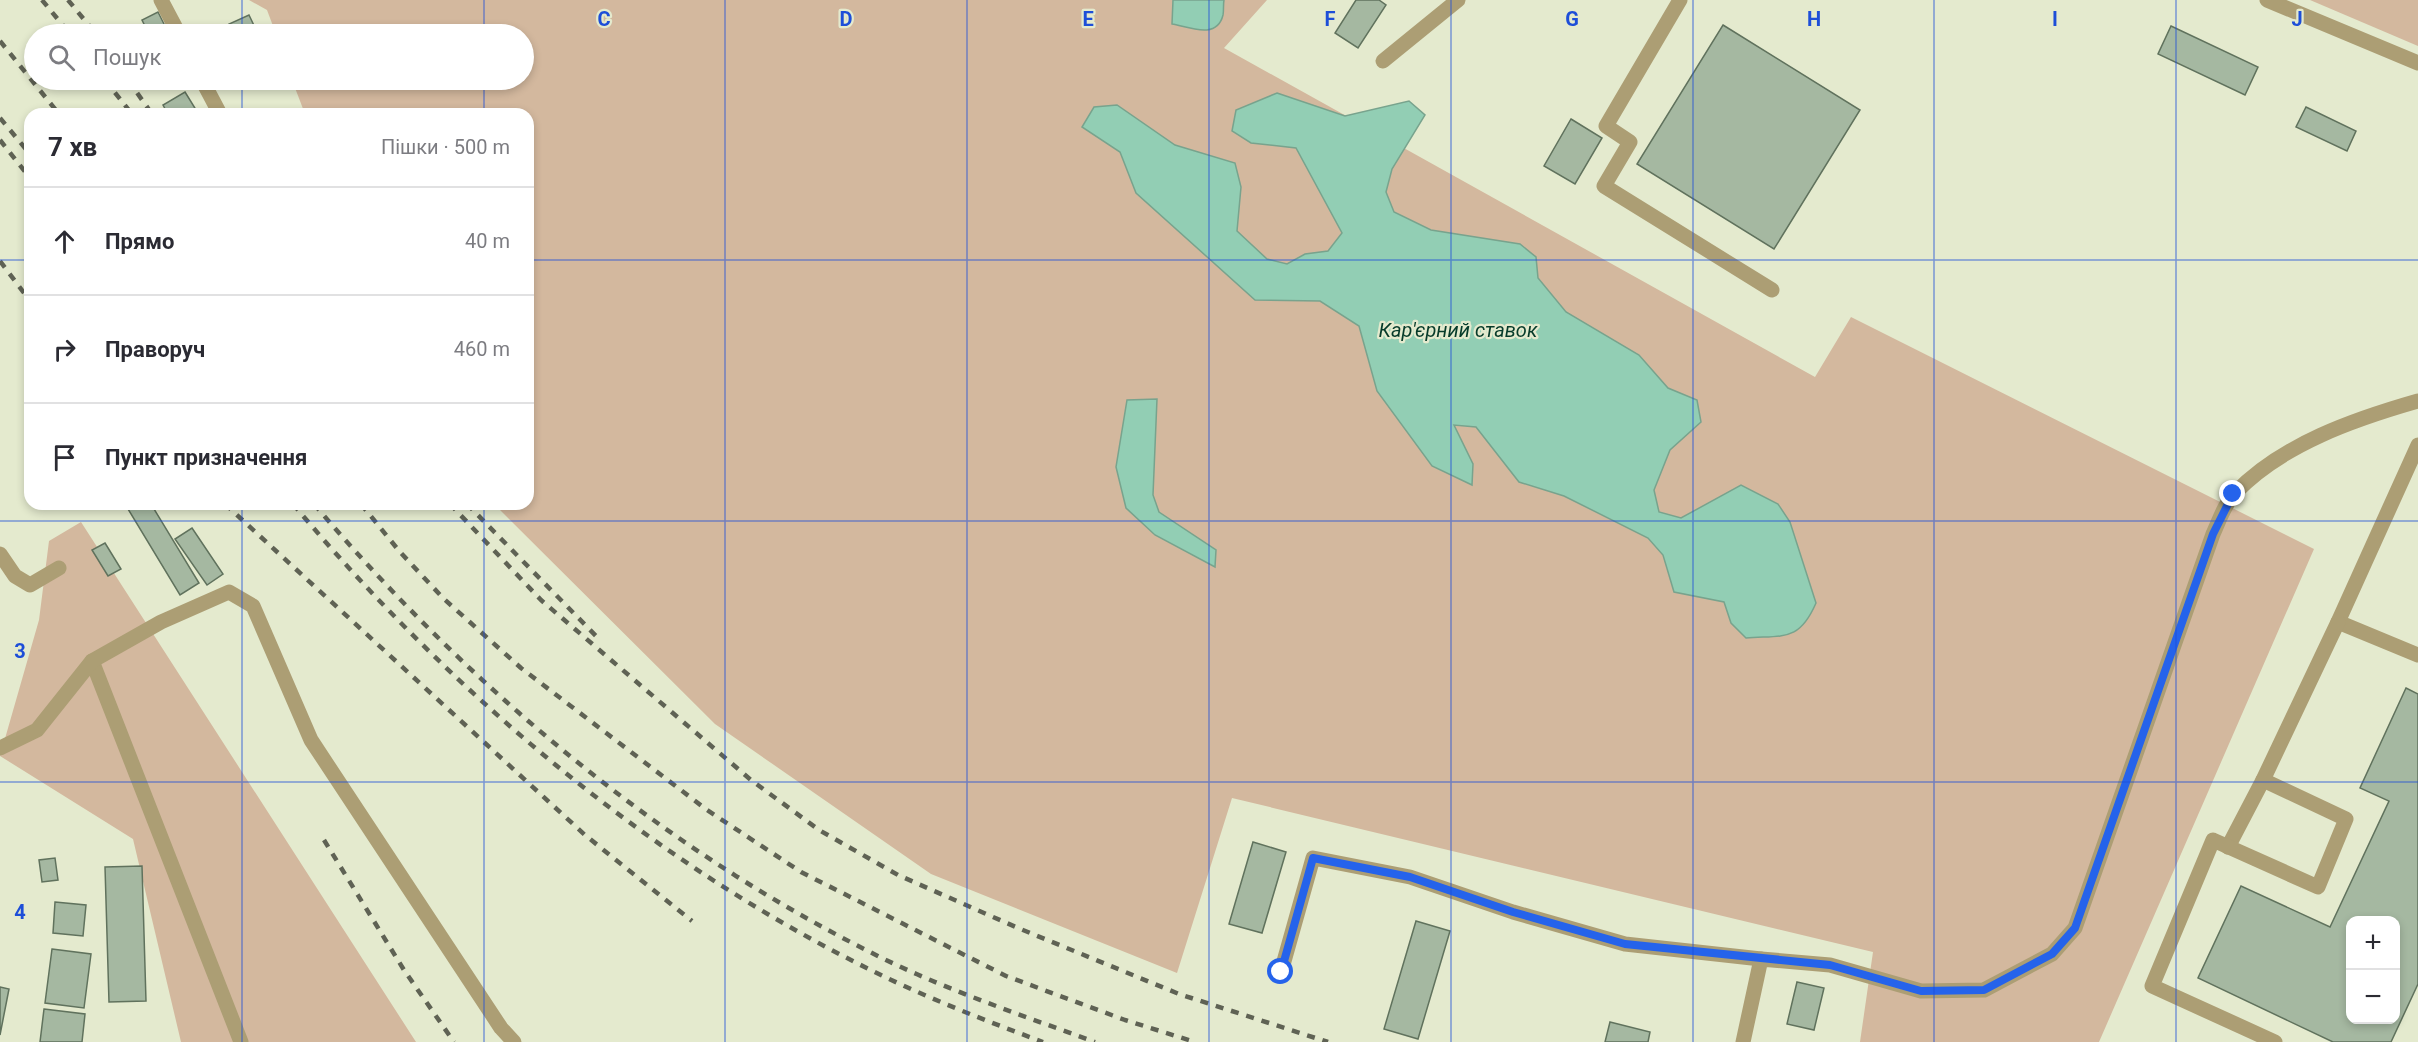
<!DOCTYPE html>
<html lang="uk">
<head>
<meta charset="utf-8">
<style>
	:root { --surface:#fff; --page:#f7f7f7; --text:#2b2b33; --muted:#7c7c81; --line:#e1e1e2 }
	body { margin:0; font-family:Roboto,sans-serif; background:var(--page); color:var(--text) }
	.controls { position:absolute; right:18px; bottom:18px; display:grid; overflow:hidden; border-radius:12px; box-shadow:0 3px 9px #0003 }
	.controls button { width:54px; height:54px; display:grid; place-items:center; padding:0; border:0; border-bottom:2px solid var(--line); background:var(--surface); color:var(--text); font:30px sans-serif }
	.stop { position:absolute; width:18px; height:18px; margin:-14px; border:4px solid #2563eb; border-radius:50%; background:#fff }
	.stop.end { background:#2563eb; border-color:#fff; box-shadow:0 2px 6px #0008 }
	.list { margin:0; padding:0; list-style:none }
	h2 { display:flex; justify-content:space-between; align-items:center; height:78px; margin:0; padding:0 24px; font-size:26px }
	h2 small { font-size:20px; font-weight:400; color:var(--muted) }
	.list li { display:grid; grid-template-columns:39px 1fr auto; gap:18px; align-items:center; box-sizing:border-box; height:108px; padding:0 24px; border-top:2px solid var(--line) }
	.list b { display:block; font-size:22px; white-space:nowrap }
	.list em { font-size:20px; font-style:normal; color:var(--muted) }
	.icon { flex:none; width:33px; height:33px; fill:none; stroke:currentColor; stroke-width:2; stroke-linecap:round; stroke-linejoin:round }
	.map { position:relative; flex:none; width:2418px; height:1042px; overflow:hidden }
	.search { position:absolute; background:var(--surface); box-shadow:0 3px 9px #0003; left:24px; top:24px; width:510px; height:66px; display:flex; align-items:center; gap:15px; box-sizing:border-box; padding:0 21px; border-radius:33px; color:var(--muted); font-size:22px }
	.panel { position:absolute; background:var(--surface); box-shadow:0 3px 9px #0003; left:24px; top:108px; width:510px; height:402px; border-radius:18px }
	.map>svg:first-child { display:block }
	.green { fill:#d3b89e }
	.water { fill:#92ceb4; stroke:#78a38d; stroke-width:1.5 }
	.building { fill:#a5b8a1; stroke:#60725d; stroke-width:1.5; fill-rule:evenodd }
	.lines { fill:none; stroke-linecap:round; stroke-linejoin:round }
	.minor { stroke:#ac9e74; stroke-width:15 }
	.rail { stroke:#5f6254; stroke-width:4.5; stroke-dasharray:8 8; stroke-linecap:butt }
	.route { stroke:#2563eb; stroke-width:8 }
	.grid { fill:none; stroke:#1d4ed8; stroke-width:1.5; stroke-opacity:0.55 }
	.labels { text-anchor:middle; dominant-baseline:central; stroke-width:4.5; stroke-linejoin:round; paint-order:stroke }
	.water-label { font-size:20px; font-style:italic; fill:#063b2a; stroke:#e4eace }
	.grid-label { font-size:20px; text-anchor:middle; font-weight:bold; fill:#1d4ed8; stroke:#e4eace; stroke-width:4.5; stroke-linejoin:round; paint-order:stroke }
</style>
</head>
<body>
<div class="map">
<svg width="2418" height="1042" viewBox="0 0 2418 1042">
	<rect width="100%" height="100%" fill="#e4eace"/>
	<g class="green">
		<polygon points="249,0 1267,0 1224,48 1815,377 1851,317 2314,549 2099,1042 1860,1042 1873,952 1232,798 1177,973 931,874 715,724 494,504 528,504 528,114 305,114 292,80 524,80 524,34 276,34 267,10"/>
		<polygon points="2310,0 2418,0 2418,46"/>
		<polygon points="81,522 416,1042 181,1042 133,839 0,756 39,620 49,541"/>
	</g>
	<g class="water">
		<path d="M1173 0H1224C1223 5 1224 10 1223 15 1217 40 1189 27 1172 24Z"/>
		<path d="M1277 93 1345 116 1409 101 1425 115 1392 169 1386 192 1394 212 1431 230 1520 244 1536 257 1538 278 1566 312 1639 355 1668 388 1697 400 1701 422 1670 450 1654 490 1659 512 1681 518 1741 485 1778 504 1790 522 1816 603C1799 642 1784 635 1746 638L1731 623 1724 602 1674 592 1663 555 1648 538 1564 496 1519 482 1476 427 1454 425 1473 464 1472 485 1432 466 1377 391 1359 326 1320 301 1255 300 1136 193 1120 152 1082 127 1094 107 1117 105 1175 145 1235 163 1241 187 1237 231 1267 259 1287 264 1305 254 1328 251 1342 233 1296 148 1251 143 1232 131 1236 110Z"/>
		<polygon points="1157,399 1153,495 1159,512 1216,550 1215,567 1155,535 1126,508 1116,467 1127,400"/>
	</g>
	<g class="building">
		<polygon points="1356,0 1379,0 1386,5 1358,48 1335,33"/>
		<polygon points="158,12 169,34 149,34 142,20"/>
		<polygon points="249,15 258,34 234,34 229,24"/>
		<polygon points="1723,25 1860,110 1774,249 1637,164"/>
		<polygon points="2171,26 2258,67 2245,95 2158,54"/>
		<polygon points="185,92 198,113 168,114 163,105"/>
		<polygon points="2306,107 2356,131 2347,151 2296,127"/>
		<polygon points="1571,119 1602,138 1575,184 1544,166"/>
		<polygon points="136,504 151,504 199,583 180,595 128,509"/>
		<polygon points="192,528 223,574 207,585 175,539"/>
		<polygon points="105,543 121,569 108,576 92,550"/>
		<path d="M2406 688 2418 694V984L2391 1042H2333L2198 978 2241 886 2330 927 2389 801 2360 788ZM2350 920H2396V1020H2350Z"/>
		<polygon points="1253,842 1286,852 1262,933 1229,924"/>
		<polygon points="55,858 58,880 42,882 39,860"/>
		<polygon points="142,866 146,1001 109,1002 105,867"/>
		<polygon points="55,902 86,905 83,936 53,933"/>
		<polygon points="1416,921 1450,931 1418,1039 1384,1029"/>
		<polygon points="52,949 91,954 84,1008 45,1003"/>
		<polygon points="1797,982 1824,988 1814,1030 1787,1024"/>
		<polygon points="0,987 9,989 0,1035"/>
		<polygon points="44,1009 85,1014 82,1042 40,1042"/>
		<polygon points="1610,1022 1650,1032 1648,1042 1605,1042"/>
	</g>
	<g class="lines">
		<g class="minor">
			<polyline points="161,0 179,34"/>
			<polyline points="1680,0 1606,126 1630,142 1604,186 1772,290"/>
			<polyline points="2267,0 2418,63"/>
			<polyline points="1383,61 1458,0"/>
			<polyline points="202,80 220,114"/>
			<polyline points="2418,445 2338,622 2418,655"/>
			<polyline points="0,554 15,576 30,585 59,568"/>
			<polyline points="92,661 241,1042"/>
			<polyline points="0,748 37,730 92,661 161,622 229,592 253,606 311,740 501,1028 514,1042"/>
			<polyline points="2228,847 2263,780"/>
			<polyline points="1281,972 1313,858 1410,877 1513,912 1625,944 1761,959"/>
			<path d="M1743 1042 1761 959 1830 965 1921 991 1984 990 2052 954 2075 928 2213 534C2219 521 2225 503 2235 493 2282 444 2355 419 2418 401"/>
			<polyline points="2275,1042 2152,986 2213,840 2318,887 2346,819 2263,780 2338,622"/>
		</g>
		<g class="rail">
			<polyline points="42,0 70,34"/>
			<polyline points="68,0 96,34"/>
			<polyline points="0,41 59,114"/>
			<polyline points="105,80 132,114"/>
			<polyline points="128,80 152,114"/>
			<polyline points="0,118 30,154"/>
			<polyline points="0,140 30,178"/>
			<polyline points="0,261 30,301"/>
			<polyline points="225,504 585,835 692,921"/>
			<path d="M293 504C455 697 655 866 883 976 935 1001 989 1022 1043 1042"/>
			<path d="M314 504C472 690 664 851 884 959 952 992 1024 1016 1095 1042"/>
			<polyline points="361,504 400,552 444,599 521,668 707,810 801,872 1006,976 1125,1020 1195,1042"/>
			<polyline points="450,504 541,600 751,780 819,830 898,875 1018,928 1179,994 1328,1042"/>
			<polyline points="467,504 597,637"/>
			<polyline points="324,840 404,970 454,1042"/>
		</g>
	</g>
	<g class="lines">
		<polyline class="route" points="1281,972 1313,858 1410,877 1513,912 1625,944 1830,965 1921,991 1984,990 2052,954 2075,928 2213,534 2233,494"/>
	</g>
	<path class="grid" d="M242 0V34M484 0V34M725 0V1042M967 0V1042M1209 0V1042M1451 0V1042M1693 0V1042M1934 0V1042M2176 0V1042M242 80V114M484 80V114M0 260H30M528 260H2418M242 504V1042M484 504V1042M0 521H2418M0 782H2418"/>
	<g class="labels">
		<g class="water-label">
			<text x="1458" y="330">Кар'єрний ставок</text>
		</g>
	</g>
	<g class="grid-label">
		<text x="604" y="26">C</text>
		<text x="846" y="26">D</text>
		<text x="1088" y="26">E</text>
		<text x="1330" y="26">F</text>
		<text x="1572" y="26">G</text>
		<text x="1814" y="26">H</text>
		<text x="2055" y="26">I</text>
		<text x="2297" y="26">J</text>
		<text x="20" y="658">3</text>
		<text x="20" y="919">4</text>
	</g>
</svg>
<div class="controls">
<button>+</button>
<button>−</button>
</div>
<div class="stop" style="left:1281px;top:972px"></div>
<div class="stop end" style="left:2233px;top:494px"></div>
<div class="search"><svg class="icon" aria-label="search" viewBox="0 0 24 24"><circle cx="10" cy="10" r="6"/><path d="M15 15l6 6"/></svg>Пошук</div>
<section class="panel">
<h2>7 хв<small>Пішки · 500 m</small></h2>
<ul class="list">
<li><svg class="icon" aria-label="ahead" viewBox="0 0 24 24"><path d="M12 20V5M6 11l6-6 6 6"/></svg><div><b>Прямо</b></div><em>40 m</em></li>
<li><svg class="icon" aria-label="right" viewBox="0 0 24 24"><path d="M7 20v-9h11M14 6l5 5-5 5"/></svg><div><b>Праворуч</b></div><em>460 m</em></li>
<li><svg class="icon" aria-label="arrive" viewBox="0 0 24 24"><path d="M6 21V4h12l-3 4 3 4H6"/></svg><div><b>Пункт призначення</b></div></li>
</ul>
</section>
</div>
</body>
</html>
